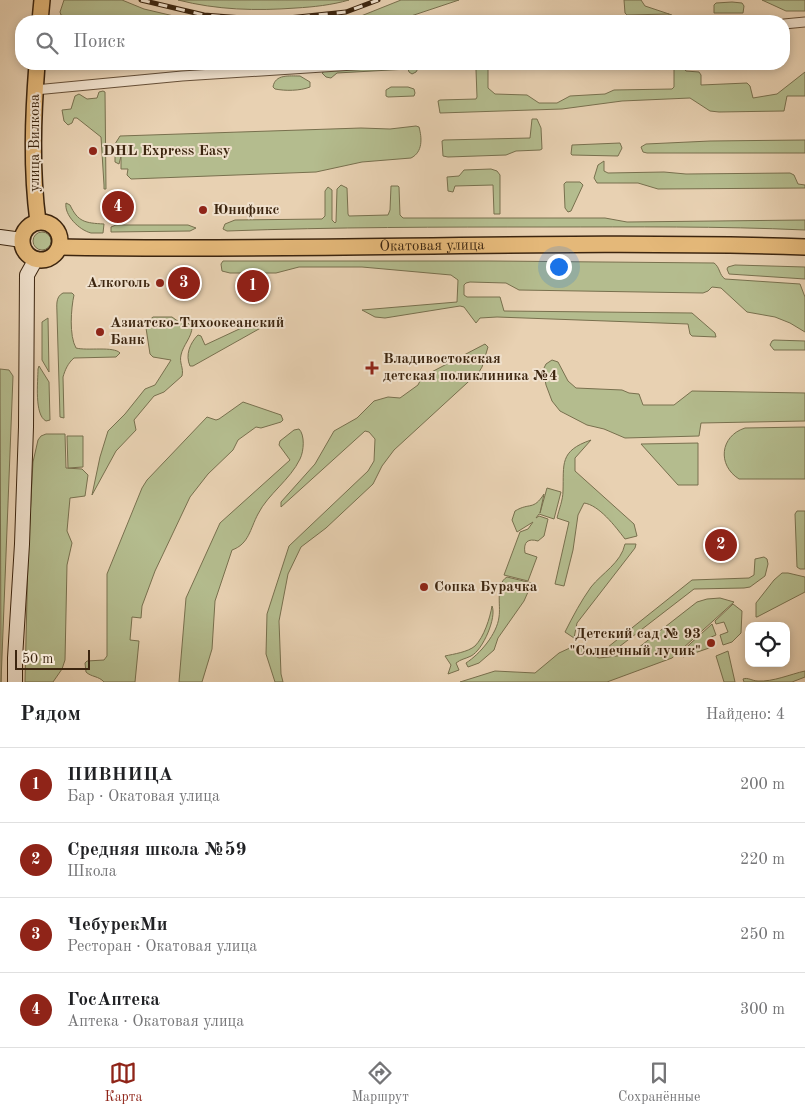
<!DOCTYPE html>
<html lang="ru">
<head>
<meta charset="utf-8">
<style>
	:root { --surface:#fff; --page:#f2f2f2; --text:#202124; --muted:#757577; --line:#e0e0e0; --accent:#8f2418 }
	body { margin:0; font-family:"Old Standard TT",serif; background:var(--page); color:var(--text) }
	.controls { position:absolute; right:15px; bottom:15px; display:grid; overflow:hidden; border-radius:10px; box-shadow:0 2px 8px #0003 }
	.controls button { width:45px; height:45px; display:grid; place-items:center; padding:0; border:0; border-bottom:1px solid var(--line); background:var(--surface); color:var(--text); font:25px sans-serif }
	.scale { position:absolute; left:15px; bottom:12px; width:75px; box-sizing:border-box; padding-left:5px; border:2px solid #3c250f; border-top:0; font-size:14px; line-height:18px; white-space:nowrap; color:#3c250f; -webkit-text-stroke:4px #f0e1cd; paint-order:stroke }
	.you { position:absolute; left:558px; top:266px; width:18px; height:18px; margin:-12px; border:4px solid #fff; border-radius:50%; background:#1a73e8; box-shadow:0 0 0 8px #1a73e833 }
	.badge { display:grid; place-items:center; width:32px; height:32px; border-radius:50%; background:var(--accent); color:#fff; font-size:16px; font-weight:700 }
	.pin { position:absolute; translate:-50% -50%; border:2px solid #fff; box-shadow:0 1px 5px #0006 }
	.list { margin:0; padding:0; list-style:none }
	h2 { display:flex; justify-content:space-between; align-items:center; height:65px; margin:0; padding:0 20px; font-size:21px }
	h2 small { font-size:16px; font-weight:400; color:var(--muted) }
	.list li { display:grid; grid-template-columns:32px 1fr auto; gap:15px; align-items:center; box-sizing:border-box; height:75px; padding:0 20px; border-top:1px solid var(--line) }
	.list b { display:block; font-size:19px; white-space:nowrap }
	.list p { margin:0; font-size:16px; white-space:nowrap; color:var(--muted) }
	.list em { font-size:16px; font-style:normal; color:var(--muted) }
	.icon { flex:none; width:28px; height:28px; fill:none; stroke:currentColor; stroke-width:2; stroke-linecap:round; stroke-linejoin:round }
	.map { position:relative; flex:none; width:805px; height:682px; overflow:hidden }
	.search { position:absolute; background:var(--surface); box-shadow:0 2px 8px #0003; left:15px; right:15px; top:15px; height:55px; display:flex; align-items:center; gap:12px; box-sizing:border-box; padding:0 18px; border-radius:20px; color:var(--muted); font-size:19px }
	.sheet { height:365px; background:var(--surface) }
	nav { display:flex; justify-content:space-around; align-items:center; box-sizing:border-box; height:70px; border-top:1px solid var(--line); background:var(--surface); font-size:14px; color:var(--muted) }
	nav a { display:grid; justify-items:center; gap:2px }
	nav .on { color:var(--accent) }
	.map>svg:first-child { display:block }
	.green { fill:#b4bc8e; stroke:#78704e }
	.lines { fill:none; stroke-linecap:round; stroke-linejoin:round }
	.street-casing { stroke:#675038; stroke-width:11 }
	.secondary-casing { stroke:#3c250f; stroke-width:16 }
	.primary-casing { stroke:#3c250f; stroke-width:18 }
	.street { stroke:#f0e1cd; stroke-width:9 }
	.secondary { stroke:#f0e1cd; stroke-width:14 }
	.primary { stroke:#e4b879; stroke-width:15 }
	.rail-casing { stroke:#3c250f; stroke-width:5 }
	.rail { stroke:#f0e1cd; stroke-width:3; stroke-dasharray:9; stroke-linecap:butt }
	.poi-dot { fill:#8f2418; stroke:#f0e1cd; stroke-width:2 }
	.labels { text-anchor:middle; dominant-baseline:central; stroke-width:4; stroke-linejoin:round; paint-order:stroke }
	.street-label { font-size:15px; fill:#3c250f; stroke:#f0e1cd }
	.poi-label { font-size:15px; font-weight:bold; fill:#3c250f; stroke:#f0e1cd; text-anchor:start }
</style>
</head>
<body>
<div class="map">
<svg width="805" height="682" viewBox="0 0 805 682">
	<rect width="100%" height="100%" fill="#e8d1b2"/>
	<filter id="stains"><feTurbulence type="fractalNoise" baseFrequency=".004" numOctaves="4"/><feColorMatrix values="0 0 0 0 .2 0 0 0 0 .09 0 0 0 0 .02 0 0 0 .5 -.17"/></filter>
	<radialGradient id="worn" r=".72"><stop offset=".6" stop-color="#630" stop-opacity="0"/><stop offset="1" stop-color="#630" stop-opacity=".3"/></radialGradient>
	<g class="green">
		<polygon points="64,0 122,0 144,9 195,21 83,21 61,15 60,12"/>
		<path d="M178 0H349C332 5 313 7 296 8 256 11 217 10 178 0Z"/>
		<polygon points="401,0 459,0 396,21 342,21 351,20"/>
		<polygon points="624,0 641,0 645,6 672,15 674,21 670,21 669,14 627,15 625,13"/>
		<polygon points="762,0 805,0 805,11 786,11"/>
		<polygon points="732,2 742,3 744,6 743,13 714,13 714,5 716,3"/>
		<polygon points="459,64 485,64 488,69 488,88 495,94 527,95 539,103 557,103 570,96 605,94 614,90 672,89 674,87 674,67 675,65 681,65 686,71 699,72 701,75 701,85 747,83 750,86 753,98 777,94 805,72 805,96 787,96 784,111 719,112 710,111 690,98 622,101 562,109 440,113 438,101 440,100 476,99 477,97 476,70 475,68 462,68"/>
		<polygon points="390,65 415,65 419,67 416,72 412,74 409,72 408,69 337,73 331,78 326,77 322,73 326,70"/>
		<path d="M300 76 310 82V87C300 91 285 91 275 89L273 87C275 74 289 76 300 76Z"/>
		<polygon points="391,87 408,87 414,89 415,93 414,96 388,97 386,96 386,90"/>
		<polygon points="103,91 105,92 106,189 104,189 104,185 101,137 77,118 74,118 72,123 68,125 64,121 62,110 71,109 75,96 79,94 87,99 97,98 99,92"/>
		<polygon points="532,119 537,119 541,128 542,149 540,150 516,151 506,155 448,157 443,156 442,141 444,140 530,138"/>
		<path d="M416 126 419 127C422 138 423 152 411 158L362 162 316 172 131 179 127 175 128 169H121V156L119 164 115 162V144L120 136 361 128 390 129Z"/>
		<polygon points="805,140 805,153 647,153 643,152 641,147 646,144 710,141"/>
		<polygon points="620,143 622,148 618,156 572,155 571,154 572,145"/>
		<polygon points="604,161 604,171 608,173 664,172 686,174 790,173 794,175 798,184 805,185 805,188 658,189 638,183 597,183 594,178 598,165"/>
		<polygon points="491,169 497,171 500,175 500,214 494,214 493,185 455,186 453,192 448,191 447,177 459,176 464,170"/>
		<polygon points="566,182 580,182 583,185 571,211 568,212 565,208 564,184"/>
		<path d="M341 185 347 188 348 214 349 216 388 215 390 210 391 186H398L399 187 400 215 403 218H605L627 222 805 220V230C719 226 634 227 548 227 441 227 334 227 227 231L223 229 225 224 235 220 322 219 325 216V191L328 187 332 190V220L335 223 336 222 337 189Z"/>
		<path d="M66 203 70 205C78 222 85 223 104 224L103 233C99 233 95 233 91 233 79 230 64 215 66 203Z"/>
		<polygon points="116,225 188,225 196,228 190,231 111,232 111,227"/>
		<circle cx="42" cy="241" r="9"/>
		<path d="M223 261H490L714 263C720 267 719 275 725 279L800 284 805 297V332L790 323 775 317 747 312 721 288 712 287 708 291 703 293 519 290 506 283 470 282 466 283 464 285V295L467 297H500L504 311 692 313 715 333 716 337 692 336 690 334 688 324 497 317 480 318 476 323 464 307 460 306 385 318 375 317 362 310 457 302 458 280 451 275 362 267H299L276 273H230L222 271 221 264Z"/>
		<polygon points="735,265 805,267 805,279 729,274 727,269 728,267"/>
		<path d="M63 293H72L74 295C71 308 69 336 76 348 87 351 114 346 120 353L116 357 74 358C68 363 65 370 63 377L64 418 60 417 57 314C57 306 55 297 63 293Z"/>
		<path d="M153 317H172L179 322 188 323 192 327C192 337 183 345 181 355 179 363 184 368 182 376L164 392 154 396 134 420 136 430 116 451 92 495 100 457 108 431 125 414 145 389 155 385 171 360 153 357 150 354 146 328 147 322Z"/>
		<polygon points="48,318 49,372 42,360 42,322"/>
		<path d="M265 320 266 325 193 366H190C185 355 190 343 198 335L201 336 205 345 250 324Z"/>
		<polygon points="774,340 805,341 805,350 774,350 770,345 772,341"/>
		<polygon points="485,344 488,347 482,367 479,372 394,450 382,466 373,484 326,528 301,547 288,574 279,621 281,674 283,682 275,682 266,654 267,614 289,546 368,471 374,461 375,439 369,432 365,431 281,507 281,502 315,464 334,431 357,418 374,401 388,397 400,398 418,385 422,377"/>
		<polygon points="552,360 558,362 568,381 576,388 622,390 629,393 639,394 643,405 674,405 692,391 805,393 805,421 701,423 699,436 625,438 604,429 587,425 560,411 552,401 546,385 543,370 546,364"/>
		<path d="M39 366 49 382 50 420 46 421C34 415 38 381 38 369Z"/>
		<polygon points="0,369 9,370 13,376 1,682"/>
		<path d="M243 402 281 415 283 420 281 422 261 428 256 427 238 440 233 450 208 474 190 497 155 571 142 606 141 618 132 617 130 640 139 641 135 682H104C99 676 91 677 86 672L85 663 87 661 104 660 107 656V574L142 488 147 480 207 417 216 420 219 419Z"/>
		<path d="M805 427V479H739C717 465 720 436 745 428Z"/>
		<path d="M299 429C305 435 304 451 300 459 290 480 268 494 258 514 250 529 249 544 232 550L215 601 212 649 202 682H179L186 598 220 523 290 460 279 445 280 441 294 430Z"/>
		<polygon points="46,434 65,434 66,468 82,469 88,475 85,496 70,498 67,531 72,543 67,565 65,660 62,669 53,682 25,682 28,555 33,462 38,440 41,436"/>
		<polygon points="67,436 83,436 83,467 68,468"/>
		<path d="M591 440 575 458V471L634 524 637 536 625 539C615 526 599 505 584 503L578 515 573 550 564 586 555 584 569 522 557 518C559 509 563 500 563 491 564 464 559 451 591 440Z"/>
		<polygon points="698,443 698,485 678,485 641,444"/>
		<path d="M547 488 561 492 554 519 539 514 536 518 539 516 548 519 544 536 538 541C528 538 523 542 525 553L537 557 528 581 504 575 520 532 528 529 533 522 517 532 512 520 515 511C530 502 533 511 544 494L540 513Z"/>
		<polygon points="797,511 805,511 805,569 800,569 797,567 795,514"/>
		<path d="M625 544H636L635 548 577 623 574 638 565 632C573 616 581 601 591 587 602 573 621 563 625 544Z"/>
		<polygon points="764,557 767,559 768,564 765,576 750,587 744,588 694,589 615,650 608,649 608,647 692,580 749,578 754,575 755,559"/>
		<polygon points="782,573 788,573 805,577 805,592 757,617 756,617 756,603 774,580"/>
		<path d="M507 577 532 583 524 601 498 638 494 650 479 663 468 667 466 663C480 654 497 634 499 617 501 605 495 584 507 577Z"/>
		<polygon points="720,598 734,602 672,658 607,682 460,682 495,671 535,673 559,653 572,647 578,647 599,658 625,655 638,648 697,602 707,599"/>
		<polygon points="733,604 742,611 741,633 732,642 723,645 720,635 728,632 724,622 716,624 715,621"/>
		<path d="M492 606C497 617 483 650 471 656 465 659 461 659 456 663L459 670 448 674 451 665 445 656C454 654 468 652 475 646 484 637 490 618 492 606Z"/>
		<polygon points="712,624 716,635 709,638 712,647 683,657 680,653"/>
		<polygon points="728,651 735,682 724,682 716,656"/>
		<path d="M805 671V677L792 682H744L743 679C748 677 752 681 758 681 773 682 791 674 805 671Z"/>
	</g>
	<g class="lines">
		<g class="street-casing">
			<g id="street">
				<polyline points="784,24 805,22"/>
				<polyline points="35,90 182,76 369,64"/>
			</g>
		</g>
		<g class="secondary-casing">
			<g id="secondary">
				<polyline points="0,237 22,240"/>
				<polyline points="15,682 15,658 22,544 26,427 27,275 36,259"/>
			</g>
		</g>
		<g class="primary-casing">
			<g id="primary">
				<polyline points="40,21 42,0"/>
				<path d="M37 64C33 117 31 169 38 222"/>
				<circle cx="41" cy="241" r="19"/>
				<path id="s1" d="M60 247C308 252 557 239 805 247"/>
			</g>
		</g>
		<use href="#street" class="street"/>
		<use href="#secondary" class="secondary"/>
		<use href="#primary" class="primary"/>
		<g class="rail-casing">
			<polyline id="rail" points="141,0 204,15 269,20 346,12 378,0"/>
		</g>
		<use href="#rail" class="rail"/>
	</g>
	<g class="poi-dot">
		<circle cx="93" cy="151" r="5"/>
		<circle cx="203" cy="210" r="5"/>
		<circle cx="160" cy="283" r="5"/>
		<circle cx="100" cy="332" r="5"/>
		<path d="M369.5 360.5h5v5h5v5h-5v5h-5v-5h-5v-5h5z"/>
		<circle cx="424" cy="587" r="5"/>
		<circle cx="711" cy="643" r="5"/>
	</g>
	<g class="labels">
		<g class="street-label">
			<text transform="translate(35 143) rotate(-90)">улица Вилкова</text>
			<text stroke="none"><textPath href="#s1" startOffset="372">Окатовая улица</textPath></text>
		</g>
		<g class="poi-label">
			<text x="103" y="151">DHL Express Easy</text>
			<text x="213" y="210">Юнификс</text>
			<text x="150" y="283" text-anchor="end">Алкоголь</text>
			<text x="110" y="323">Азиатско-Тихоокеанский<tspan x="110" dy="17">Банк</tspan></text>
			<text x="383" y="359">Владивостокская<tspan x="383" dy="17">детская поликлиника №4</tspan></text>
			<text x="434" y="587">Сопка Бурачка</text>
			<text x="701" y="634" text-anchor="end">Детский сад № 93<tspan x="701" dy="17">"Солнечный лучик"</tspan></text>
		</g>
	</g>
	<rect width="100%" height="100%" filter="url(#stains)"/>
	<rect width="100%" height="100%" fill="url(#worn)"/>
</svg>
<div class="controls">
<button><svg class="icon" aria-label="locate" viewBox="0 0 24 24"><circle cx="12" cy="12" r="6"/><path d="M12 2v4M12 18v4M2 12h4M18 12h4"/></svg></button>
</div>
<div class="scale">50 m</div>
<div class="you"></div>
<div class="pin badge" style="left:253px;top:286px">1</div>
<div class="pin badge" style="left:721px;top:545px">2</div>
<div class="pin badge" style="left:184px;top:283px">3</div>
<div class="pin badge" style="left:118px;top:207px">4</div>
<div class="search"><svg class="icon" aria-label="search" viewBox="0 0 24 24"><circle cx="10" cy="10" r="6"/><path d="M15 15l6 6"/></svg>Поиск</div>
</div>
<section class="sheet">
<h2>Рядом<small>Найдено: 4</small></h2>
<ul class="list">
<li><span class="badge">1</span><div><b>ПИВНИЦА</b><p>Бар · Окатовая улица</p></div><em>200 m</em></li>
<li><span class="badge">2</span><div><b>Средняя школа №59</b><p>Школа</p></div><em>220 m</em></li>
<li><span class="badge">3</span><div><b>ЧебурекМи</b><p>Ресторан · Окатовая улица</p></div><em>250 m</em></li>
<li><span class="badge">4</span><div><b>ГосАптека</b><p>Аптека · Окатовая улица</p></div><em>300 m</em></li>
</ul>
</section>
<nav>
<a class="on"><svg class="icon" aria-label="map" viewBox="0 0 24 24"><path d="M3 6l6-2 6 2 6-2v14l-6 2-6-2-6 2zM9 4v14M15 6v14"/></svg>Карта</a>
<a><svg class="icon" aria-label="directions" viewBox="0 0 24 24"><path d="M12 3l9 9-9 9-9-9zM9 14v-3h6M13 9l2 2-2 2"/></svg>Маршрут</a>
<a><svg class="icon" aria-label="saved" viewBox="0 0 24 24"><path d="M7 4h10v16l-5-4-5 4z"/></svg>Сохранённые</a>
</nav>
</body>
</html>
